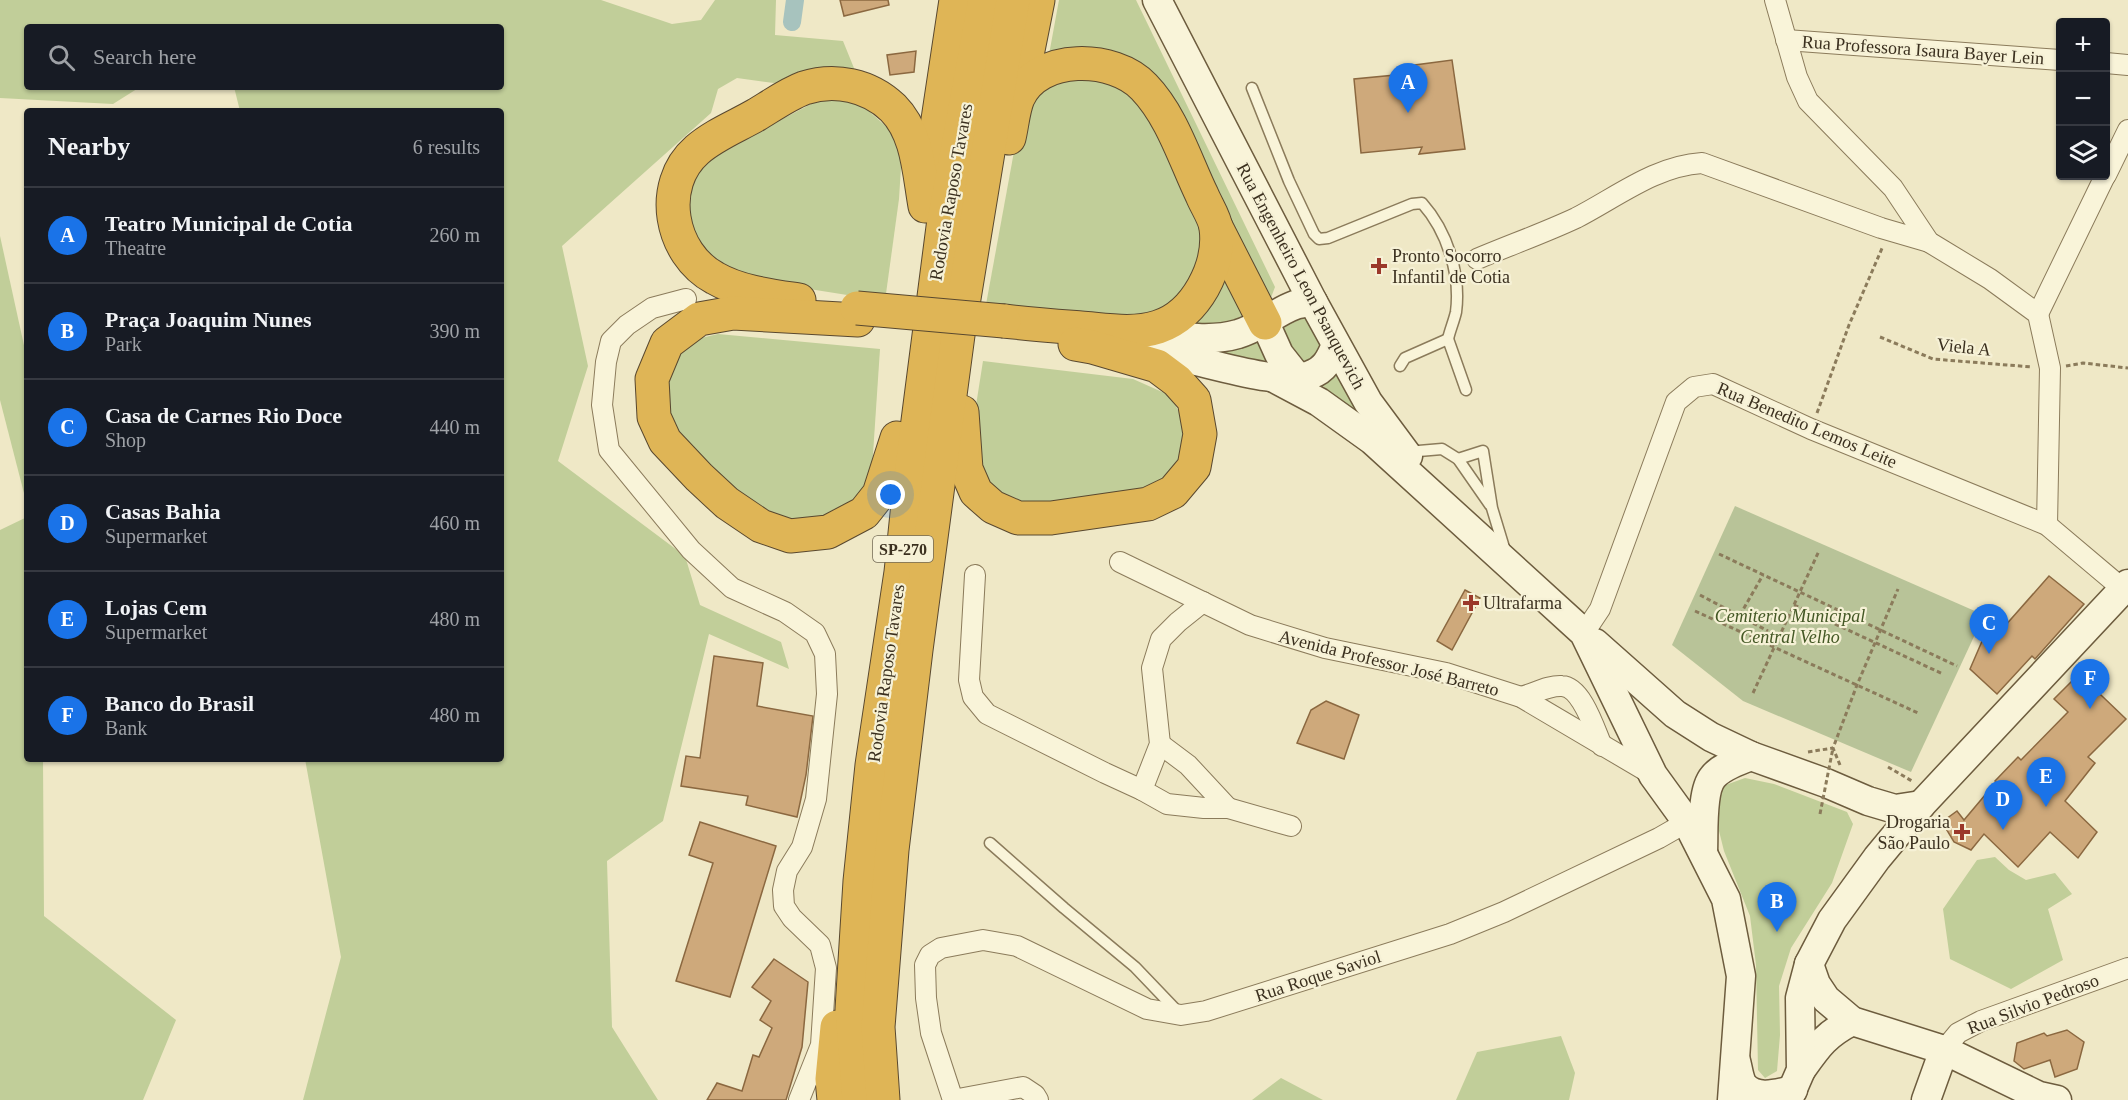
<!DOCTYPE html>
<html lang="en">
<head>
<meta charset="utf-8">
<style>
	:root { --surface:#171b24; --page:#20242c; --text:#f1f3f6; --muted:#9ea1a6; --line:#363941; --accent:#1a73e8 }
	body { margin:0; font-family:"Times New Roman",serif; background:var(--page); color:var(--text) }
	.controls { position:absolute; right:18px; top:18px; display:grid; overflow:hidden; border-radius:6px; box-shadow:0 2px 4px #0004 }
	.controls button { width:54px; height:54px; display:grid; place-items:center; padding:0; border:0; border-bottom:2px solid var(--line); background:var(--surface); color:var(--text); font:30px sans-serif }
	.you { position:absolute; left:891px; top:495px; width:21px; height:21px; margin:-15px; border:4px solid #fff; border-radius:50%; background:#1a73e8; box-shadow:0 0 0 9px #1a73e833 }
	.badge { display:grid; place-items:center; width:39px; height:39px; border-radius:50%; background:var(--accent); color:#fff; font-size:20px; font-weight:700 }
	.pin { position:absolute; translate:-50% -50px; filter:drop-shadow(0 2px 3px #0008) }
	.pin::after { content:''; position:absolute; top:32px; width:21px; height:18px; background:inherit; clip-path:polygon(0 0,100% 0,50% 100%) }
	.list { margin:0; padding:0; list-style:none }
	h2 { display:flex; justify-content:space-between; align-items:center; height:78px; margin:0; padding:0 24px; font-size:26px }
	h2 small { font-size:20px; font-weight:400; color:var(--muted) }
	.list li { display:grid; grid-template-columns:39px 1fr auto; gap:18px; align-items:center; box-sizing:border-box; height:96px; padding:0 24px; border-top:2px solid var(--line) }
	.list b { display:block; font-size:22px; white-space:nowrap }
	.list p { margin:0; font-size:20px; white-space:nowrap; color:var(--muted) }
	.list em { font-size:20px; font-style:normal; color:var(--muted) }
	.icon { flex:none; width:33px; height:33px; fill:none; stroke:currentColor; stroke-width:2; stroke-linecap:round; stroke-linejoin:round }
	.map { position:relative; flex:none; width:2128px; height:1100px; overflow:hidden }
	.search { position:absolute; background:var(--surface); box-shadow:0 2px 4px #0004; left:24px; top:24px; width:480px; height:66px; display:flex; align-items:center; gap:15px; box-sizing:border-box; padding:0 21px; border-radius:6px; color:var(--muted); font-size:22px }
	.panel { position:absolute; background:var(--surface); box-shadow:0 2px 4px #0004; left:24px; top:108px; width:480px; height:654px; border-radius:6px }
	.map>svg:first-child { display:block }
	.green { fill:#c1ce99 }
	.cemetery { fill:#b8c398 }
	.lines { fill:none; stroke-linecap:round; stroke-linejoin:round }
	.canal { stroke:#a7c3be; stroke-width:18 }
	.building { fill:#cea97b; stroke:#8b6840; stroke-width:1.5 }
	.lane-casing { stroke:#8b7b5b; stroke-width:13 }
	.street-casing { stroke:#8b7b5b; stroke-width:22 }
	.secondary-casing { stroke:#6d5c3e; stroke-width:31 }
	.highway-casing { stroke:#59482f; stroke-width:35 }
	.path { stroke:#8b7b5b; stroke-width:3; stroke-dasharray:4.5 3; stroke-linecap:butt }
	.lane { stroke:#f9f4d9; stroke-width:10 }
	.street { stroke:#f9f4d9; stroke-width:20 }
	.secondary { stroke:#f9f4d9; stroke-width:28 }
	.highway { stroke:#dfb556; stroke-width:33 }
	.highway-bridge-casing { stroke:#59482f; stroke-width:35; stroke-linecap:butt }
	.path-bridge { stroke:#8b7b5b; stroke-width:3; stroke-dasharray:4.5 3; stroke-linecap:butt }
	.highway-bridge { stroke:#dfb556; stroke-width:33 }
	.poi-dot { fill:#9b382a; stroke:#f6f1d6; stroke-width:2 }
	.labels { text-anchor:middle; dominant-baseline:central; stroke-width:4.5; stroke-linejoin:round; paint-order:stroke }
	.shield { fill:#f6f1d6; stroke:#736a56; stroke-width:1.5 }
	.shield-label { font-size:16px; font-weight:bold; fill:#3b301f }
	.street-label { font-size:18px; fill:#3b301f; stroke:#f6f1d6 }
	.poi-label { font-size:18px; fill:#3b301f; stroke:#f6f1d6; text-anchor:start }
	.park-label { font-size:18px; font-style:italic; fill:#445825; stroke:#f6f1d6 }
</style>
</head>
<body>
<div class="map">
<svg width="2128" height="1100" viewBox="0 0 2128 1100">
	<rect width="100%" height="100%" fill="#efe8c6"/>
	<g class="green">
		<polygon points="0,0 601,0 672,24 701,20 715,0 776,0 775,35 843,41 858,78 816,79 774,83 737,78 718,89 711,113 562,246 588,366 558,461 685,556 700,605 781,642 789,669 709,634 663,821 607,861 612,1027 658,1100 303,1100 341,957 305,759 501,759 501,111 240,111 234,87 501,87 501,27 27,27 27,87 140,87 113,104 0,98"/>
		<polygon points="1059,0 1136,0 1275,287 1267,308 1166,97 1048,60"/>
		<polygon points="1105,77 1135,98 1152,121 1202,230 1197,262 1185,290 1150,320 985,310 1024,97 1046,81"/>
		<polygon points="835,99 862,105 889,129 902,152 899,199 885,301 714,274 685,243 688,177 712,156 813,103"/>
		<polygon points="0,236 27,359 27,505 0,400"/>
		<polygon points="1222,255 1253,317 1218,331 1183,321"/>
		<polygon points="1307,311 1322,349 1316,359 1302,361 1282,336 1287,319"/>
		<polygon points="718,334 880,349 871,484 831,521 771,524 679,445 660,391 676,355 693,340"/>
		<polygon points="1257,334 1274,371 1098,343"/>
		<polygon points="983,361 1133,379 1169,395 1186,423 1179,468 1143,497 1021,511 983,486 974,418"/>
		<polygon points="1337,371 1362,416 1314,379"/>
		<polygon points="27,517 27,759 43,759 44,916 176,1020 143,1100 0,1100 0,530"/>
		<polygon points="1745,778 1774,784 1847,812 1853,824 1832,883 1791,948 1779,986 1780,1035 1777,1071 1765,1078 1758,1070 1756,965 1750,916 1724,851 1713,807 1720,787"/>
		<polygon points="1995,857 2009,870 2026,880 2055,873 2072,894 2048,909 2063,960 2011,989 1950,959 1943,909 1977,860"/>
		<polygon points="1561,1036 1575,1073 1569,1100 1456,1100 1477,1052"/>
		<polygon points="1281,1078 1323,1100 1252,1100"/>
	</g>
	<polygon class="cemetery" points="1735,506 1984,615 1911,772 1743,701 1672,645"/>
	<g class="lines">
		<polyline class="canal" points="792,22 795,0"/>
	</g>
	<g class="building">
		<polygon points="840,0 888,0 889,5 844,16"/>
		<polygon points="916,51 914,72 890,75 887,55"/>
		<polygon points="1452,60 1465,149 1419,154 1422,147 1361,153 1354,79 1416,73 1415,65"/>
		<polygon points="2049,576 2084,604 2035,659 2032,656 1997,694 1970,669 1983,639 1989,644"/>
		<polygon points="1465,590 1480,598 1452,650 1437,641"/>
		<polygon points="714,656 763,663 757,706 813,716 806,775 797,817 746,805 748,796 681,786 686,756 700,758"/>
		<polygon points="2079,674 2126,719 2088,757 2095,763 2065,801 2097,832 2078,858 2050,832 2018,867 1984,834 1971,850 1954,842 1942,822 1957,811 1964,820 1996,782 1995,781 2018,757 2021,760 2068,712 2054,699"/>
		<polygon points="1326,701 1359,715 1344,759 1297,743 1311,710"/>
		<polygon points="700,822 776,846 730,997 676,981 713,863 689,855"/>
		<polygon points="774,959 808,982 802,1047 786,1100 707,1100 717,1083 742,1091 753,1055 759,1057 772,1028 760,1020 771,1001 752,987"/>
		<polygon points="2067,1030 2084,1042 2077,1069 2055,1077 2050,1060 2024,1069 2014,1061 2017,1043 2044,1033 2047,1036"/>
	</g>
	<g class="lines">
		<g class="lane-casing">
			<g id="lane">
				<path d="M1252 88 1289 181 1314 234 1319 239 1328 238 1412 204 1422 203C1447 231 1461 274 1456 312 1454 321 1450 330 1448 339"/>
				<polyline points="1400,366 1405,358 1448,339 1466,390"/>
				<polyline points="1407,452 1442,449 1458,459 1490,505"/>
				<polyline points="1458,459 1483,451 1492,508 1505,551"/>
				<polyline points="990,843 1064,908 1135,967 1179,1013"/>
			</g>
		</g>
		<g class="street-casing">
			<g id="street">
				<polyline points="1775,0 1797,77 1808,101 1893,188 1929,242 1990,279 2038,314 2050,368 2047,525"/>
				<polyline points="1786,40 2060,60"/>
				<polyline points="2106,63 2128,65"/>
				<polyline points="2106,175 2128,130"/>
				<path d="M1477 259C1510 245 1544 233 1576 218 1617 197 1655 166 1702 163L1881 228 1929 242"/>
				<polyline points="686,299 652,308 627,325 611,341 606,362 602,405 609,450 691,550 732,588 785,612 815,633 825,654 827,694 816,799 802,847 787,871 783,890 784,906 792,918 820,945 826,968 821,1045 799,1100"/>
				<polyline points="2038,314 2105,176"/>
				<polyline points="1120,562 1250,625 1325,648 1446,673 1521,697 1653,775"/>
				<polyline points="975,575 969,680 973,697 987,714 1105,773 1142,790"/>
				<polyline points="1203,602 1178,622 1161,639 1152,668 1160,744 1142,790 1167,804 1204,808 1228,808 1291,826"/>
				<polyline points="1584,633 1600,609 1676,402 1694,387 1713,384 1811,429 2047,525 2123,589"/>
				<path d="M1521 697C1533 694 1549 685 1562 686 1582 687 1595 730 1602 746"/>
				<polyline points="1160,744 1188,765 1228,808"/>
				<polyline points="1944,1050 1958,1033 1981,1021 2128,968"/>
				<polyline points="953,1100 931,1033 926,998 925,965 930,955 941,948 983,940 1017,946 1147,1009 1181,1015 1206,1011 1450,934 1504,912 1659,838 1687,822"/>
				<polyline points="953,1100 1023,1087 1035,1095 1038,1100"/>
			</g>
		</g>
		<g class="secondary-casing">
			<g id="secondary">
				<polyline points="1157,0 1313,302 1368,402 1408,456"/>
				<polyline points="1265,323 1279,354 1305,387"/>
				<path d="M1141 333C1171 335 1208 343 1238 334 1260 328 1275 312 1295 305 1300 303 1307 303 1313 302"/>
				<path d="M1135 352C1154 355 1173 356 1191 360 1222 366 1281 386 1310 375 1325 370 1330 359 1336 345"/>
				<polyline points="1274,378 1319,402 1372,440 1584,633 1653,775 1687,822 1726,899 1741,976 1732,1100"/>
				<polyline points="1595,643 1675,714 1711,737 1751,756 1826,783 1868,801 1895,809 1921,805"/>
				<path d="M1703 852C1704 833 1701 791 1713 777 1722 766 1739 761 1751 756"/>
				<polyline points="1809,964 1816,984 1826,999 1852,1021 1944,1050 2039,1096 2057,1100"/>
				<path d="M1736 1061C1738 1068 1739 1079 1743 1085 1755 1100 1776 1094 1793 1090"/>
				<path d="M1801 1070C1818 1046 1825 1035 1852 1021"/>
				<polyline points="1788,1100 1801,1070 1800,998 1809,964 1832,920 1877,858 1921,805 2128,584"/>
				<polyline points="1926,1100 1944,1050"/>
			</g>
		</g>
		<g class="highway-casing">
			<g id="highway">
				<polyline points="1020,90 1038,0"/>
				<polyline points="931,166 956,0"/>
				<polyline points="1216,227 1265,323"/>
				<path d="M799 300C772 296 739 292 715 278 670 254 657 185 697 150 714 135 737 126 756 115 771 106 788 94 804 88 835 78 869 85 893 108 918 133 919 173 925 206"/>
				<polyline points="858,320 733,313 699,319 667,343 652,379 654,417 665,441 699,477 727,503 761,526 790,536 828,532 864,513 879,494 897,438"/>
				<path d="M1004 321C1030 324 1056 326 1081 328 1106 330 1134 335 1158 327 1196 315 1221 266 1216 228 1215 218 1206 205 1202 195 1185 160 1172 116 1144 87 1114 55 1038 53 1018 98 1013 110 1012 126 1009 138"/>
				<polyline points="962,412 966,469 976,492 993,507 1018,518 1051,518 1148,504 1173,492 1194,467 1200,434 1194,400 1177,381 1157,366 1092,347 1075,344"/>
				<polyline points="834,1100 832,1079 837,1027"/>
				<polyline points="859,1100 852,1009 860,881 872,765 901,572 911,475 943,227 985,0"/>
				<polyline points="883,1100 878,1027 892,850 916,650 958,335 1013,0"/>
			</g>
		</g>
		<g class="path">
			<polyline points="1880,337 1933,359 2032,367"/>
			<polyline points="2066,366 2083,363 2128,368"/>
			<polyline points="1817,413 1849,325 1883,246"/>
			<polyline points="1719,554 1957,666"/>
			<polyline points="1700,595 1768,631"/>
			<polyline points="1794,605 1943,674"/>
			<polyline points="1695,611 1918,713"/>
			<polyline points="1740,615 1763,575"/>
			<polyline points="1753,693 1819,551"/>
			<polyline points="1808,752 1833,748"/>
			<polyline points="1840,765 1833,748 1857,685 1898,589"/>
			<polyline points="1888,767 1912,781"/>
		</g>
		<use href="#lane" class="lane"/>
		<use href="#street" class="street"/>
		<use href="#secondary" class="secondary"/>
		<use href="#highway" class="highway"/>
		<g class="highway-bridge-casing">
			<polyline id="highway-bridge" points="857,308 1004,321"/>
		</g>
		<polyline class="path-bridge" points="1820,814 1833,748"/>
		<use href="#highway-bridge" class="highway-bridge"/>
	</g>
	<g class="poi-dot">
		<path d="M1376 257h6v6h6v6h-6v6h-6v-6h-6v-6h6z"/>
		<path d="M1468 594h6v6h6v6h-6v6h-6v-6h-6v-6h6z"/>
		<path d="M1959 823h6v6h6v6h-6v6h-6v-6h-6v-6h6z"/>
	</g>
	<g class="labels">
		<rect class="shield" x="873" y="536" width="60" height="26" rx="4.5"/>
		<g class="shield-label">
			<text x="903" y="549">SP-270</text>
		</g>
		<g class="street-label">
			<text transform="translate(1923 50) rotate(4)">Rua Professora Isaura Bayer Lein</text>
			<text transform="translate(951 192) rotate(-80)">Rodovia Raposo Tavares</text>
			<text transform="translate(1301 276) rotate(62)">Rua Engenheiro Leon Psanquevich</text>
			<text transform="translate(1964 347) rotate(6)">Viela A</text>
			<text transform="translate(1807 425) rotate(23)">Rua Benedito Lemos Leite</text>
			<text transform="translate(1389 663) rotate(14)">Avenida Professor José Barreto</text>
			<text transform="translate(886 673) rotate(-82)">Rodovia Raposo Tavares</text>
			<text transform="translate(1318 976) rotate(-18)">Rua Roque Saviol</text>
			<text transform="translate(2033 1004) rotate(-21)">Rua Silvio Pedroso</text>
		</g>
		<g class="poi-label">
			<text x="1392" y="256">Pronto Socorro<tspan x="1392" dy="21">Infantil de Cotia</tspan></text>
			<text x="1483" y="603">Ultrafarma</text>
			<text x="1950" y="822" text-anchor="end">Drogaria<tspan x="1950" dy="21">São Paulo</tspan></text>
		</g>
		<g class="park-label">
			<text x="1790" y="616">Cemiterio Municipal<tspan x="1790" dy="21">Central Velho</tspan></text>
		</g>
	</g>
</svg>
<div class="controls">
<button>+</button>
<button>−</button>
<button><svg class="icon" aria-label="layers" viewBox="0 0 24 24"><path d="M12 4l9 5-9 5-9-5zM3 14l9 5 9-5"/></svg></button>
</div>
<div class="you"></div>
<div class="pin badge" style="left:1408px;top:113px">A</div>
<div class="pin badge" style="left:1777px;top:932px">B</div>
<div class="pin badge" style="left:1989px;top:654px">C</div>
<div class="pin badge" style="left:2003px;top:830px">D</div>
<div class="pin badge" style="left:2046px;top:807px">E</div>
<div class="pin badge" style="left:2090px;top:709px">F</div>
<div class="search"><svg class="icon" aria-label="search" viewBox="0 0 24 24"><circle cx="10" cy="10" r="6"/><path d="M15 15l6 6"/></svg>Search here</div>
<section class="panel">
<h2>Nearby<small>6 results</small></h2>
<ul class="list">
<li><span class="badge">A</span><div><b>Teatro Municipal de Cotia</b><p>Theatre</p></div><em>260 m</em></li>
<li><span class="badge">B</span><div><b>Praça Joaquim Nunes</b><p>Park</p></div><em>390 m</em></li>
<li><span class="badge">C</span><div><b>Casa de Carnes Rio Doce</b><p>Shop</p></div><em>440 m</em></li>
<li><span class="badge">D</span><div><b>Casas Bahia</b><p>Supermarket</p></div><em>460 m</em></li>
<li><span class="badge">E</span><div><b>Lojas Cem</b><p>Supermarket</p></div><em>480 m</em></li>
<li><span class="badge">F</span><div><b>Banco do Brasil</b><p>Bank</p></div><em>480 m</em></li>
</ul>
</section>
</div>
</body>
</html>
